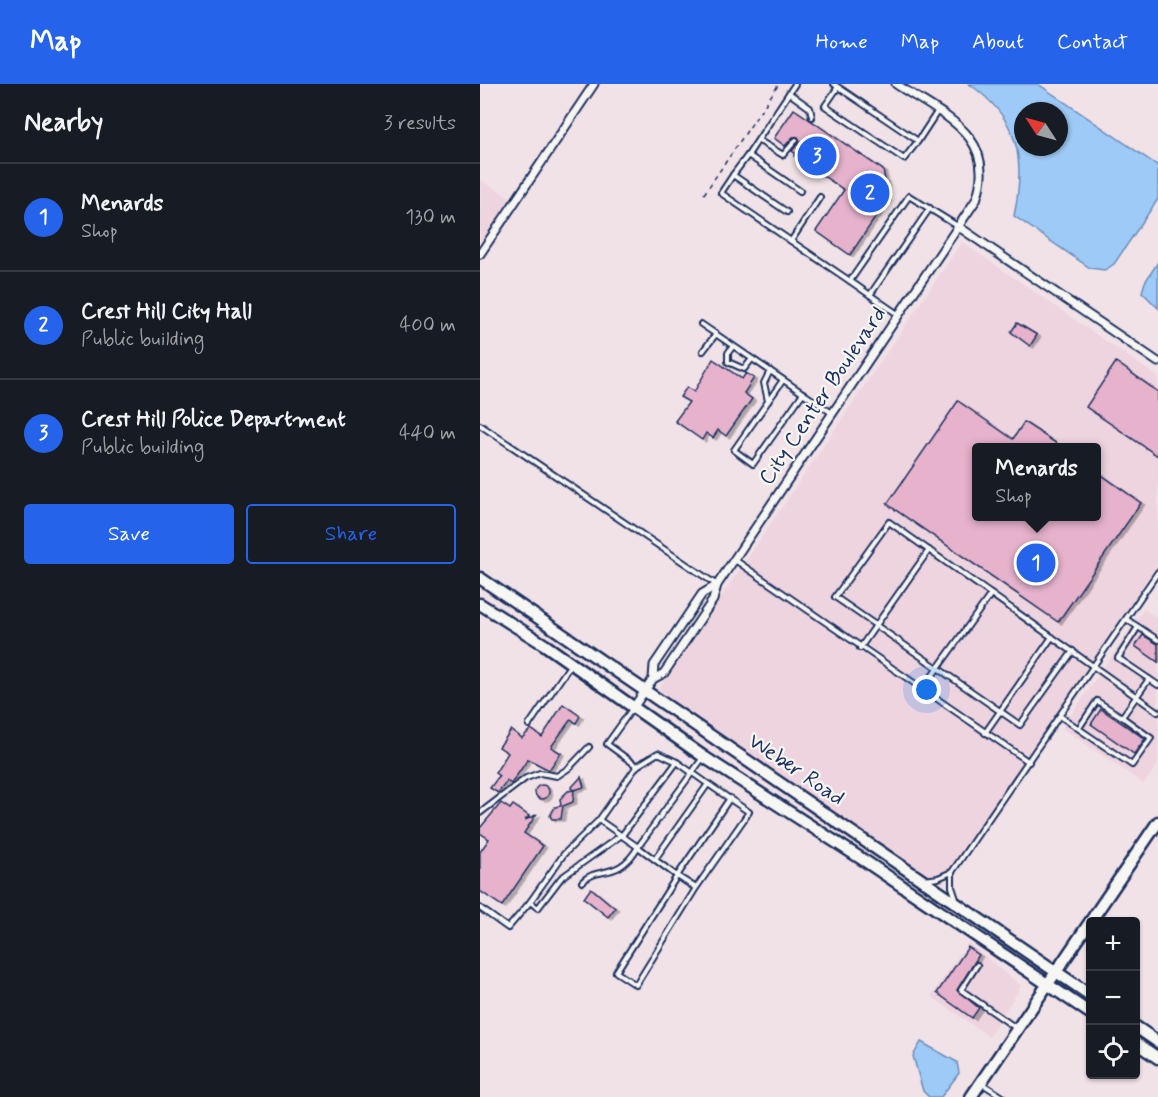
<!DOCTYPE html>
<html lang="en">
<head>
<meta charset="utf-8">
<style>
	:root { --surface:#171b24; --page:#20242c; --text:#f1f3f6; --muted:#9ea1a6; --line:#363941; --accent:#2563eb }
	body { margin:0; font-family:Mynerve,sans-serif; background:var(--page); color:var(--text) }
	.controls { position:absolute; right:18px; bottom:18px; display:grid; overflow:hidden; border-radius:6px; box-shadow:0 2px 4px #0004 }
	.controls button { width:54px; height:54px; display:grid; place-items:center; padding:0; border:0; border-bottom:2px solid var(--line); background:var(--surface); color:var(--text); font:30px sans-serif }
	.compass { position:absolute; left:534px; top:18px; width:54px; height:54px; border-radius:50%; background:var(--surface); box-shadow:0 2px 4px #0004; rotate:306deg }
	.you { position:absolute; left:447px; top:606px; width:21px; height:21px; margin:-15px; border:4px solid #fff; border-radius:50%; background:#1a73e8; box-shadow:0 0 0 9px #1a73e833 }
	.badge { display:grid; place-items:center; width:39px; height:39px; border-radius:50%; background:var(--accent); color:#fff; font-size:20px; font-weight:700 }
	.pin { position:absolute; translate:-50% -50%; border:3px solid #fff; box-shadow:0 2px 6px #0006 }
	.popup { position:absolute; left:492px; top:359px; width:129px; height:78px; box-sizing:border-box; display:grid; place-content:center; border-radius:6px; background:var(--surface); filter:drop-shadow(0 2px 4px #0005); font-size:20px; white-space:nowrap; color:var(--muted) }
	.popup b { font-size:22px; color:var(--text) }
	.popup::after { content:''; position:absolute; left:50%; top:100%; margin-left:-12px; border:12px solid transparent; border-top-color:var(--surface) }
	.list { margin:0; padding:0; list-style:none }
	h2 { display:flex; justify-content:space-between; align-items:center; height:78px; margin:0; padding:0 24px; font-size:26px }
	h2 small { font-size:20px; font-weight:400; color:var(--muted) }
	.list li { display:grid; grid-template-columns:39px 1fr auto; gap:18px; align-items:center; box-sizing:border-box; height:108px; padding:0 24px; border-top:2px solid var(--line) }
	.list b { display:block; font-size:22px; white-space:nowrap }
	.list p { margin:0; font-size:20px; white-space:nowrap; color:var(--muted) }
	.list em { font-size:20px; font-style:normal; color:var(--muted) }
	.actions { display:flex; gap:12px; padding:18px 24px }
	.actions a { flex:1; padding:14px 0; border:2px solid var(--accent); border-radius:6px; text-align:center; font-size:21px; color:var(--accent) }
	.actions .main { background:var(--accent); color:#fff }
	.icon { flex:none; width:33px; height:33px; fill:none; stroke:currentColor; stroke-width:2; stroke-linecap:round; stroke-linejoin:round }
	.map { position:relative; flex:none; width:678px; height:1013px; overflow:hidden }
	header { display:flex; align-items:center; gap:36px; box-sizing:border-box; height:84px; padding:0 30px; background:var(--accent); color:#fff }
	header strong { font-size:28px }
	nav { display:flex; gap:33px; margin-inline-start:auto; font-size:21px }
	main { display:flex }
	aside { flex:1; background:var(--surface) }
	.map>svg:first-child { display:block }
	.built { fill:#eed4df; fill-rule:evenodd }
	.water { fill:#9ecaf7; stroke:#6a8cba; stroke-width:1.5; fill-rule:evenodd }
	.building { fill:#e6b2cc; stroke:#1b2f5e; stroke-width:1.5; filter:url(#shadow) }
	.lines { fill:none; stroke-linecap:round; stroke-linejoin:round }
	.lane-casing { stroke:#1b2f5e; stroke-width:8 }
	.street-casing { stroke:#1b2f5e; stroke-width:11 }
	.secondary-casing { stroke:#1b2f5e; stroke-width:15 }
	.path { stroke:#1b2f5e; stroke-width:1.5; stroke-dasharray:4.5 4.5; stroke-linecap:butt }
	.lane { stroke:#f6f6f2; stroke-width:4 }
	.street { stroke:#f6f6f2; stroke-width:7 }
	.secondary { stroke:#f6f6f2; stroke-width:10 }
	.labels { text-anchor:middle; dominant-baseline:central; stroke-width:4.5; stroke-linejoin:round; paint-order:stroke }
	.street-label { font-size:22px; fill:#1b2f5e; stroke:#f6f6f2 }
</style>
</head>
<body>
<header>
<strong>Map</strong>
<nav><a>Home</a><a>Map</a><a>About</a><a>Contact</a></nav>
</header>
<main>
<aside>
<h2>Nearby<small>3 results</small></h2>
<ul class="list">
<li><span class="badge">1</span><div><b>Menards</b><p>Shop</p></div><em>130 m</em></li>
<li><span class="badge">2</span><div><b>Crest Hill City Hall</b><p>Public building</p></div><em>400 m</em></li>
<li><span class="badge">3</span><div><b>Crest Hill Police Department</b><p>Public building</p></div><em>440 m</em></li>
</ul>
<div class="actions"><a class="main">Save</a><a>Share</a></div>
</aside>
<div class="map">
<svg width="678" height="1013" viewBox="0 0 678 1013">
	<defs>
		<filter id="shadow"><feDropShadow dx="3.5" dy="2" stdDeviation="0" flood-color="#0004"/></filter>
	</defs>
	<rect width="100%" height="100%" fill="#f1e2e7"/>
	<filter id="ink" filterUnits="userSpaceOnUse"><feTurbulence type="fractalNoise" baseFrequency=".0167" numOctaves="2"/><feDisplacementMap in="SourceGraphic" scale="12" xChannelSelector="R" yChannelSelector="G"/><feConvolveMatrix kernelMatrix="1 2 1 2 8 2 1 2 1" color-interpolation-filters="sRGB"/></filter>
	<g filter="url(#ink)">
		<g class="built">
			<polygon points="0,96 33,115 0,163"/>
			<path d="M482 158 678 293V479L461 801 178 606ZM496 364H616V432H496Z"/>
			<polygon points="664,525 678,535 678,680 664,700 582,644"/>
			<polygon points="488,859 541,902 509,953 451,912"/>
		</g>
		<g class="water">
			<path d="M489 0H558L678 82V115L634 180 625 186 610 184 534 132C546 75 539 34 489 0ZM543 27H579V63H543Z"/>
			<polygon points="678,178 678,224 662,208 665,198"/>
			<polygon points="441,958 477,978 479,989 461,1013 449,1013 443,1007 433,972"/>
		</g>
		<g class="building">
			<polygon points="314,25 403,86 407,105 403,111 408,115 370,171 336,147 364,106 314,72 316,70 312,67 320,57 318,53 313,53 305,62 294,54"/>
			<polygon points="537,239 557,251 550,262 531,248"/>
			<polygon points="233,275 262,295 266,289 274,294 264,309 272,315 246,352 238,346 233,354 226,349 222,356 195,337 209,318 200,313 207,303 214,308"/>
			<polygon points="636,278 678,308 678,372 606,323"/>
			<polygon points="478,317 533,355 544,338 582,363 496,363 496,432 616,432 616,387 661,419 578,538 407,420"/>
			<polygon points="663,551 678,560 678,578 655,562"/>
			<polygon points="83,620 100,632 96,639 91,635 71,663 81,669 69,686 48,675 31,700 27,697 18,709 10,704 19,692 15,689 28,669 19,663 31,646 42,654 51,645 62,653"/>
			<polygon points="621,625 665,655 654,670 611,640"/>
			<polygon points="101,693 104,703 94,706 93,718 83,722 81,735 72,735 70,732 75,723 81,722 80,715 88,707 94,706 91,704"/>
			<circle cx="62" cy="708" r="7"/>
			<polygon points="21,719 30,725 33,721 49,732 45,736 56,731 44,749 63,762 22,822 0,807 0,768 9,755 0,749 0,744"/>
			<polygon points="111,804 135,824 128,833 104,814"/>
			<polygon points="488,863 499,871 477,906 499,924 492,934 457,909"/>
		</g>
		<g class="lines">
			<g class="lane-casing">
				<g id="lane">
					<polyline points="354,0 358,3 438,57 424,75 345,22 358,3"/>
					<polyline points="309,9 330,24 332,33"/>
					<polyline points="278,56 303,71 316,56"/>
					<polyline points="438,57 457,28"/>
					<polyline points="268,71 315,0"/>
					<polyline points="253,91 268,71 320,107"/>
					<polyline points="340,113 311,157 370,197"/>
					<polyline points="450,124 390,211 370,197 429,112 479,143"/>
					<polyline points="307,128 253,91 241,109 311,157"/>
					<polyline points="390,211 419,231"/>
					<polyline points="221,240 352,329"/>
					<polyline points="253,262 248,269 248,278 264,285 272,275"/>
					<polyline points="223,267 236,250"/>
					<polyline points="303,296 254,366 273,380 323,309"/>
					<polyline points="288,317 284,299 290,287"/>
					<polyline points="0,341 237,501"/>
					<polyline points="255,476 549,678"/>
					<polyline points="646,535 678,556"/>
					<polyline points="658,543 638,574 669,595"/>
					<polyline points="380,564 449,466"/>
					<polyline points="593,567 540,641 355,513 409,438 678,628"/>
					<polyline points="442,606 511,510"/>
					<polyline points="152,625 127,660 157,682"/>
					<polyline points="580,632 652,681 671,654 642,633 669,595 678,601"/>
					<polyline points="49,641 91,580"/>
					<polyline points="599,644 617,617 642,633"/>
					<polyline points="505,649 572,553"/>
					<polyline points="222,675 158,763 197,792 250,714"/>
					<polyline points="0,729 46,694 60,689 77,692 89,684 109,663"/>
					<polyline points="119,736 84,770 50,818 58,824 81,794 143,750 197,678"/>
					<polyline points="472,788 472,803 476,815"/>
					<polyline points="445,796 458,794 472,788 678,488"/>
					<path d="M102 798C118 781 137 798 158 763L119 736 157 682 178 669 197 678 228 700 175 775"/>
					<polyline points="216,804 156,901 136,888 197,792 216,804 269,728 228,700"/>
					<polyline points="0,824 28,844 50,818"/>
					<polyline points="497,881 481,906 536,944"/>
					<polyline points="501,999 523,1013"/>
				</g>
			</g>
			<g class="street-casing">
				<g id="street">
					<polyline points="479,143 678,278"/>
					<polyline points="0,170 114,0"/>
					<path d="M173 595 184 589 233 516 237 501 496 116C519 51 462 31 416 0"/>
					<polyline points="153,624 173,595 174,581 222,510 237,501"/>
				</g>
			</g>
			<g class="secondary-casing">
				<g id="secondary">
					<polyline points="0,494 610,911"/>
					<polyline points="0,520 65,561 224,673 385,777 610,929"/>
					<polyline points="656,943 678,958"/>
					<polyline points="656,959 678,974"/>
					<polyline points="491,1013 678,738"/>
				</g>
			</g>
			<polyline class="path" points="224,110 299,0"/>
			<use href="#lane" class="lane"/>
			<use href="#street" class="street"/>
			<use href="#secondary" class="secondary"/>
		</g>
	</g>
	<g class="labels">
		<g class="street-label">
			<text transform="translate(343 312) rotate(-56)">City Center Boulevard</text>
			<text transform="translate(316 686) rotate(34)">Weber Road</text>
		</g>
	</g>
</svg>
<div class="controls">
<button>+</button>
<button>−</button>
<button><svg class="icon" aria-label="locate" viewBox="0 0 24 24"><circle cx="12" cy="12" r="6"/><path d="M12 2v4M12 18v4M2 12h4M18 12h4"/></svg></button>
</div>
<svg class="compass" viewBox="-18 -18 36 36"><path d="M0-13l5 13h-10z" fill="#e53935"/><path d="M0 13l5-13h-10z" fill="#9ea1a6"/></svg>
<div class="you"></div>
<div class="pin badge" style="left:556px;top:479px">1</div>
<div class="popup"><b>Menards</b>Shop</div>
<div class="pin badge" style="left:390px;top:109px">2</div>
<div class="pin badge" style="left:337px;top:72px">3</div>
</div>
</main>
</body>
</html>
